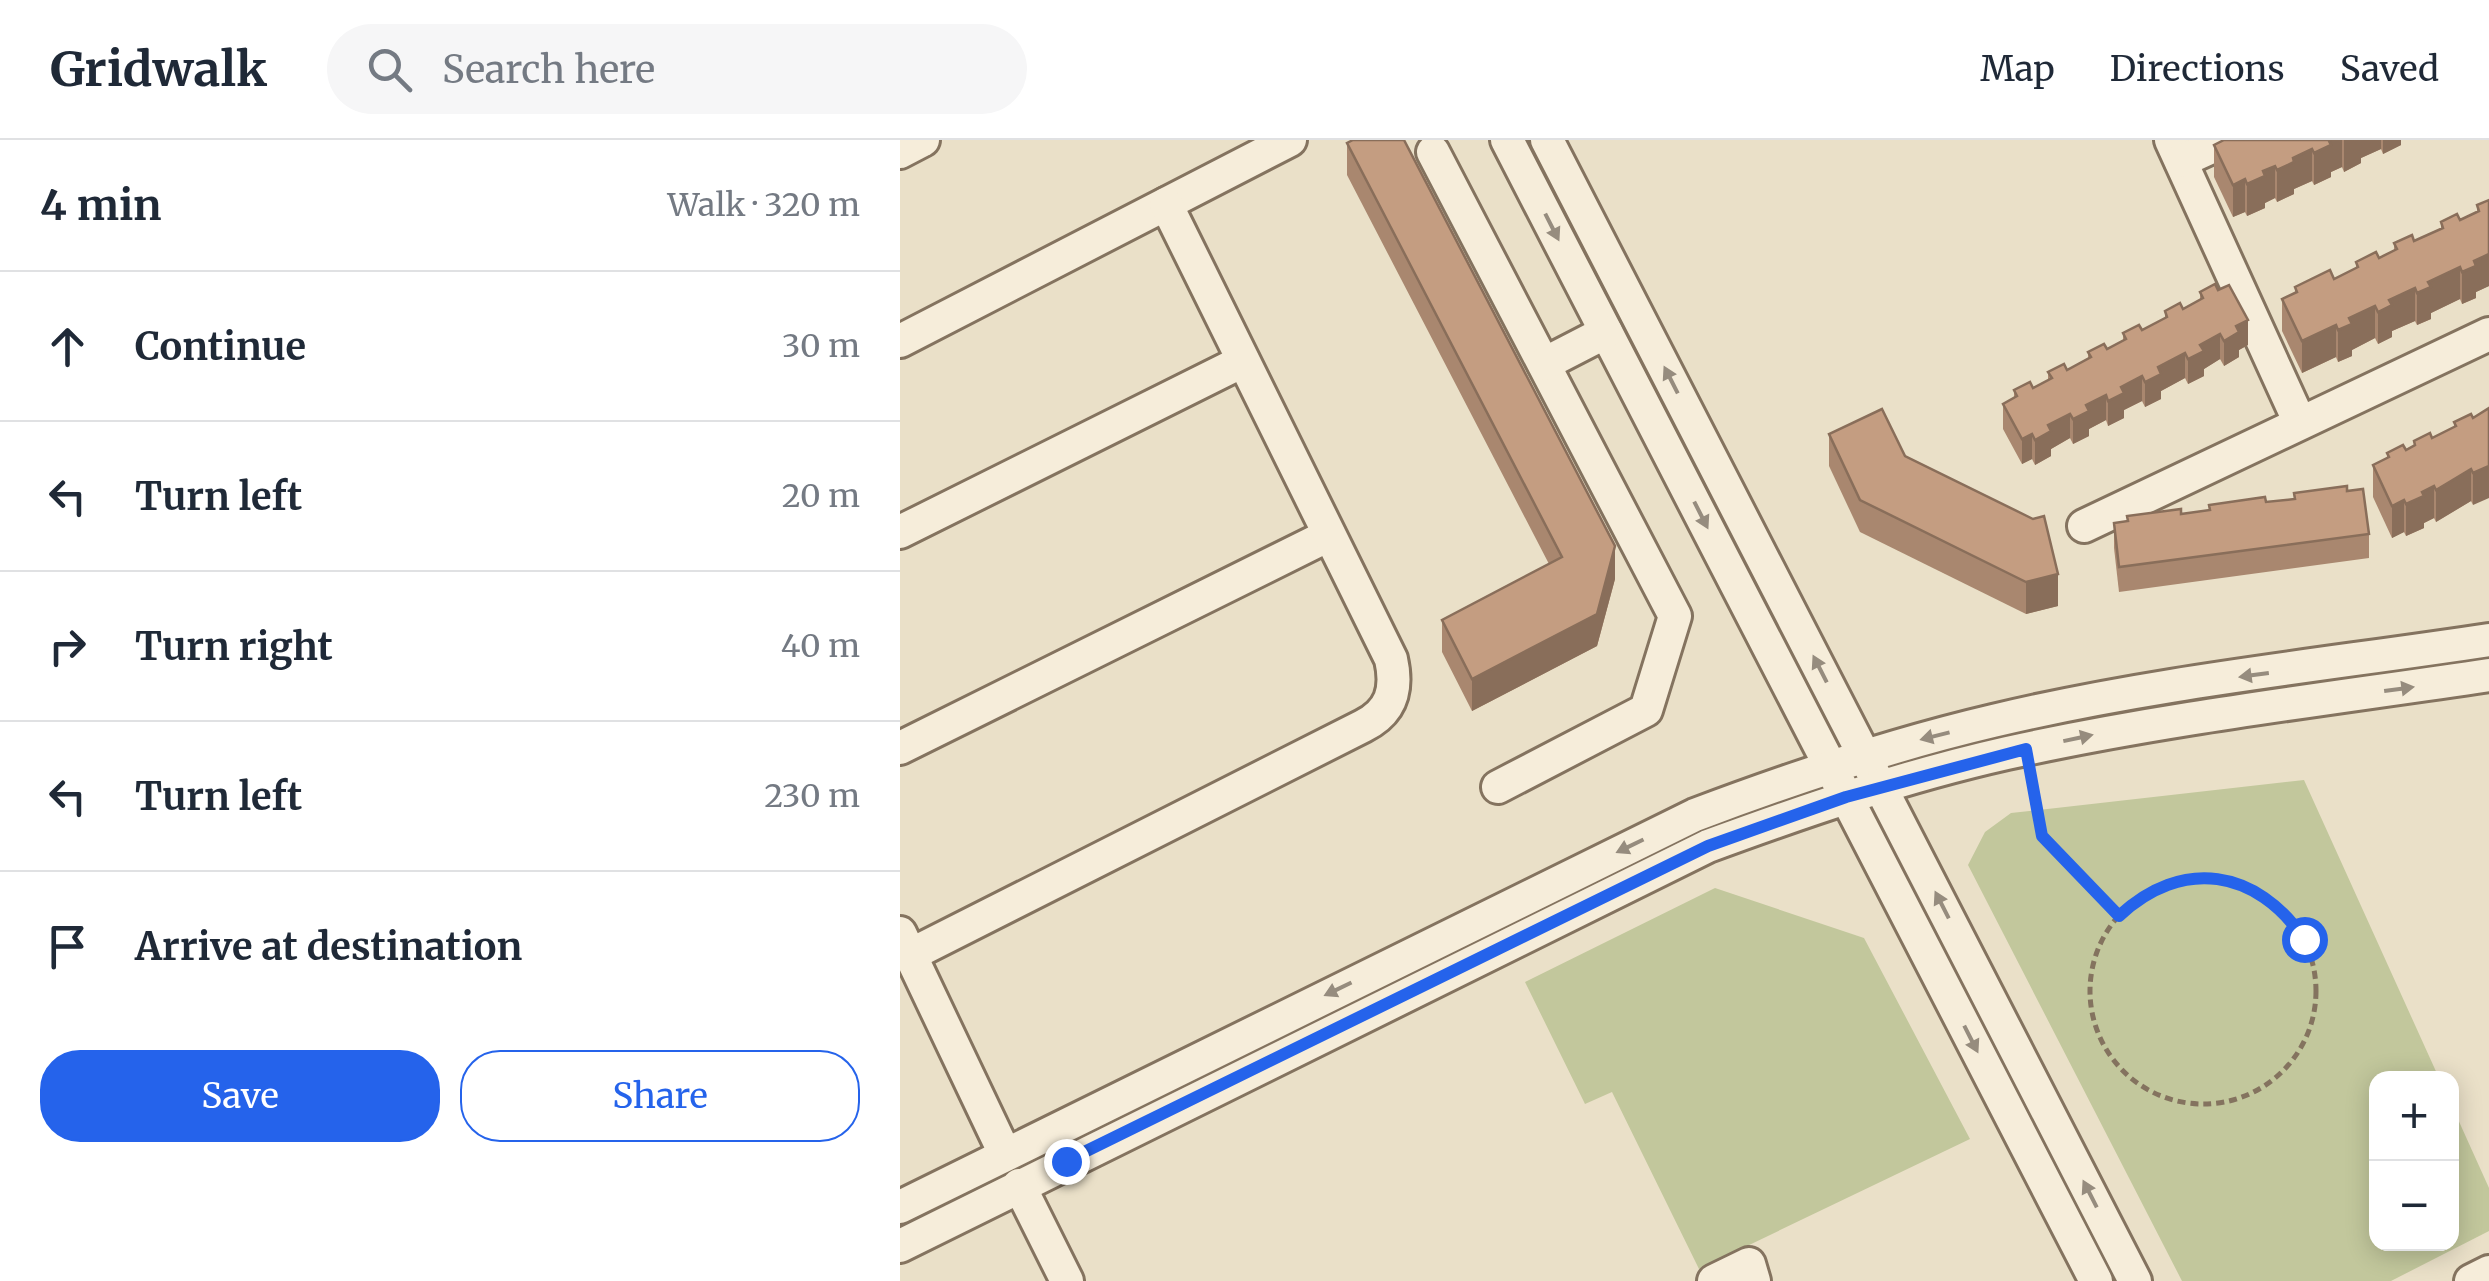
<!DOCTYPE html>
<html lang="en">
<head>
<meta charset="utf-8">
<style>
	:root { --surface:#fff; --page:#f6f6f7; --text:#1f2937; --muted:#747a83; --line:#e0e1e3; --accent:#2563eb }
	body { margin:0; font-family:Merriweather,serif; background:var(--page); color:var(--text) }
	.controls { position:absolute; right:30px; bottom:30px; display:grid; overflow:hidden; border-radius:20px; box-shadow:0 5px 25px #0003 }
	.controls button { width:90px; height:90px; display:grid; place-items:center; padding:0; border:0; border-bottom:2px solid var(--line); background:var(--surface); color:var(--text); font:50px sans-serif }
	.stop { position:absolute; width:30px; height:30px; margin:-22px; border:8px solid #2563eb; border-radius:50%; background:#fff }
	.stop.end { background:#2563eb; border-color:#fff; box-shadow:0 2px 10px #0008 }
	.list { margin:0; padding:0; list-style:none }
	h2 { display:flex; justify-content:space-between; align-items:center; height:130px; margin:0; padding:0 40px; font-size:42px }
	h2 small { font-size:32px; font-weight:400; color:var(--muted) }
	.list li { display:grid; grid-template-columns:65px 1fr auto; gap:30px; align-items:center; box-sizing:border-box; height:150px; padding:0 40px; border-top:2px solid var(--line) }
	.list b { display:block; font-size:38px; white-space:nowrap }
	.list em { font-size:32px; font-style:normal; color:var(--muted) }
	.actions { display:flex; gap:20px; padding:30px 40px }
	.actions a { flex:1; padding:22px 0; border:2px solid var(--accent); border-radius:40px; text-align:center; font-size:35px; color:var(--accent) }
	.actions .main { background:var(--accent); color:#fff }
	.icon { flex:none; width:55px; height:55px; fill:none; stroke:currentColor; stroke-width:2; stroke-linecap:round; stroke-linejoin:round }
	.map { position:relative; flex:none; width:1589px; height:1141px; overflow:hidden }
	header { display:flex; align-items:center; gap:60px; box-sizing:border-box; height:140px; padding:0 50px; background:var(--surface); border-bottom:2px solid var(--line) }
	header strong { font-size:48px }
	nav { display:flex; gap:55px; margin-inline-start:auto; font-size:35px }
	.search { width:700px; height:90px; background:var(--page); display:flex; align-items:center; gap:25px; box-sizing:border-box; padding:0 35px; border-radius:55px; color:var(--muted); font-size:38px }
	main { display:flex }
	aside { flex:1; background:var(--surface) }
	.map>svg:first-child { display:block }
	.green { fill:#c2c79c }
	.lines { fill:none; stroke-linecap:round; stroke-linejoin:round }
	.minor-casing { stroke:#84735f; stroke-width:38 }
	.path { stroke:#84735f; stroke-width:5; stroke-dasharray:8 5; stroke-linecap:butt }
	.minor { stroke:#f6edda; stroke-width:32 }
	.wall { fill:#a9876f }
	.shaded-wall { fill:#896e5a }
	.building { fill:#c49d81; stroke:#896e5a; stroke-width:2.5 }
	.oneway { fill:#968c7e }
	.route { stroke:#2563eb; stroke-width:12 }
</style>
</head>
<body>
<header>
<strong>Gridwalk</strong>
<div class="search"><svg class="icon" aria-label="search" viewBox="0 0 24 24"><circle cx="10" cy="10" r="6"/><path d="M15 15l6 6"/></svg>Search here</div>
<nav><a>Map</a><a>Directions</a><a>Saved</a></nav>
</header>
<main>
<aside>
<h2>4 min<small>Walk · 320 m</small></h2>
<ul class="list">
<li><svg class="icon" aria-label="ahead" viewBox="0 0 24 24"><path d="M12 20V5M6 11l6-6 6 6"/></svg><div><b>Continue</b></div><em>30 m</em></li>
<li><svg class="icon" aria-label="left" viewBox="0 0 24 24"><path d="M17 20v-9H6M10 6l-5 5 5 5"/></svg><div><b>Turn left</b></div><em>20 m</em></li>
<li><svg class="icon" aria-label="right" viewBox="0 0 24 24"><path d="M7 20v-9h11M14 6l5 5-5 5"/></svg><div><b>Turn right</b></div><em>40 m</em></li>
<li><svg class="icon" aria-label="left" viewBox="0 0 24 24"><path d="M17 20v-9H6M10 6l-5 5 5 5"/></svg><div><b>Turn left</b></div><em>230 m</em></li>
<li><svg class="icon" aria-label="arrive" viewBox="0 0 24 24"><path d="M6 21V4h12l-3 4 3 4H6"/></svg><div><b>Arrive at destination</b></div></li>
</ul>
<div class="actions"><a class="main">Save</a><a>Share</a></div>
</aside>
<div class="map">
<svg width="1589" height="1141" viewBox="0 0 1589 1141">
	<rect width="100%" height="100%" fill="#eae0c8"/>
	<g class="green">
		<polygon points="1404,640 1539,938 1476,938 1476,1104 1552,1104 1552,966 1589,1048 1589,1091 1491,1141 1282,1141 1068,725 1085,692 1111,673"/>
		<polygon points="815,748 964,798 1070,999 799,1129 712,952 685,964 625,842"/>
	</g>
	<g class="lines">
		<g class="minor-casing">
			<g id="minor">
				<polyline points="607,0 1196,1141"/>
				<polyline points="647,0 1235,1141"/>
				<polyline points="1271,0 1400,283"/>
				<polyline points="0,12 23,0"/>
				<polyline points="533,12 775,476 746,570 598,647"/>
				<polyline points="1281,21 1327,0"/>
				<polyline points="0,201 390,0"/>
				<polyline points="644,224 706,192"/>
				<polyline points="1184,386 1589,194"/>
				<polyline points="0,392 343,221"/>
				<polyline points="0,608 429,395"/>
				<polyline points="0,793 105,1014"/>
				<path d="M10 815 463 586C491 572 498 550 491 519L266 64"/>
				<polyline points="119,1045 167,1141"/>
				<path d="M0 1067 795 675C893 638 991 605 1093 581 1255 542 1424 525 1589 500"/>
				<path d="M0 1106 808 706C906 670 1005 636 1107 613 1266 578 1428 559 1589 535"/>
				<polyline points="814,1141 849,1124 854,1141"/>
				<polyline points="1571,1141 1589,1132"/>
			</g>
		</g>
		<g class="path">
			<polyline points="1132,641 1142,696 1219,775"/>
			<circle cx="1303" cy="851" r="113"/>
		</g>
		<use href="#minor" class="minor"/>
	</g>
	<g class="wall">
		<polygon points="1324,0 1501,0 1501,5 1483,14 1481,9 1461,18 1461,23 1444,32 1442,27 1431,32 1431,37 1414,45 1412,41 1394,49 1394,54 1377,62 1375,58 1365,63 1365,68 1347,76 1345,72 1333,77 1314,37 1314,5"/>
		<polygon points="447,3 715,439 697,506 572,571 542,512 542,480 649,424 447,35"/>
		<polygon points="1589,60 1589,146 1576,152 1576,158 1562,164 1560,159 1531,173 1531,179 1517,185 1515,181 1492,191 1492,197 1478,204 1475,198 1452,210 1452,216 1438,222 1436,217 1402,233 1382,191 1382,159 1395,153 1395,147 1434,139 1456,129 1456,122 1479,118 1494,110 1494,103 1514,101 1541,89 1541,82 1560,80 1577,72 1577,65"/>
		<polygon points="1300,152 1348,205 1339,210 1339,217 1324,226 1320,219 1304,229 1304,236 1288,244 1285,238 1261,251 1261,259 1245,267 1242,261 1224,270 1224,278 1208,286 1206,280 1189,289 1189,296 1173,304 1170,298 1151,309 1151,316 1135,325 1132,319 1122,324 1103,289 1103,264 1114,258 1114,250 1133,248 1148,240 1148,232 1167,230 1188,219 1188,212 1207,209 1223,200 1223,193 1242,190 1265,178 1265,171 1283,169 1300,160"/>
		<polygon points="1589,268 1573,365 1571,361 1536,382 1534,378 1524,383 1524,388 1506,396 1504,392 1492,398 1473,357 1473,325 1487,318 1487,313 1506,310 1514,306 1514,301 1532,298 1554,287 1554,282 1573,278"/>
		<polygon points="929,294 1005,316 1133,379 1158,466 1126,474 960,392 929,326"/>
		<polygon points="1447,351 1469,394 1469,418 1219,452 1214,408 1214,383"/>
	</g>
	<g class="shaded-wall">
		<polygon points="1431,0 1442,0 1442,27 1431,32 1431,37 1414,45 1414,13"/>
		<polygon points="1444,0 1481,0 1481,9 1461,18 1461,23 1444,32"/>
		<polygon points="1483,0 1501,0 1501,5 1483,14"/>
		<polygon points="1412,9 1412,41 1394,49 1394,54 1377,62 1377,30 1393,18"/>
		<polygon points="1375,26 1375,58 1365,63 1365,68 1347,76 1347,44 1363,31"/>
		<polygon points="1345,39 1345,72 1333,77 1333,45"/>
		<polygon points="1589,114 1589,146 1576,152 1576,158 1562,164 1562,132 1574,121"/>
		<polygon points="1560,127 1560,159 1531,173 1531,179 1517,185 1517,153 1528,142"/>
		<polygon points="1515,148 1515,181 1492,191 1492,197 1478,204 1478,172 1489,160"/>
		<polygon points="1475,166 1475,198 1452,210 1452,216 1438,222 1438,190 1449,178"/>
		<polygon points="1348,180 1348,205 1339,210 1339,217 1324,226 1324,201 1336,186"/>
		<polygon points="1436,185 1436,217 1402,233 1402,201"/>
		<polygon points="1320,194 1320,219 1304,229 1304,236 1288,244 1288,219 1300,205"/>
		<polygon points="1285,213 1285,238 1261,251 1261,259 1245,267 1245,242 1258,227"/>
		<polygon points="1242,236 1242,261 1224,270 1224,278 1208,286 1208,261 1221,247"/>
		<polygon points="1206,255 1206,280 1189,289 1189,296 1173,304 1173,279 1186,265"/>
		<polygon points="1170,274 1170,298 1151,309 1151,316 1135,325 1135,300 1148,285"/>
		<polygon points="1132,294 1132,319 1122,324 1122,299"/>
		<polygon points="1589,321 1589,358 1573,365 1573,333"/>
		<polygon points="1571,329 1571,361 1536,382 1536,350"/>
		<polygon points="1534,346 1534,378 1524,383 1524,388 1506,396 1506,364 1522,352"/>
		<polygon points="1504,360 1504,392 1492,398 1492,366"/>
		<polygon points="715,406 715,439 697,506 572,571 572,539"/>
		<polygon points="1158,434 1158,466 1126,474 1126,442"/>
	</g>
	<g class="building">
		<polygon points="453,0 504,0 715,406 697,474 572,539 542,480 662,417 447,3"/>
		<polygon points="1324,0 1431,0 1429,1 1431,5 1414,13 1412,9 1393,18 1394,22 1377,30 1375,26 1363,31 1365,36 1347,44 1345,39 1333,45 1314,5"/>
		<polygon points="1589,60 1589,114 1574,121 1576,126 1562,132 1560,127 1528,142 1531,147 1517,153 1515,148 1489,160 1492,165 1478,172 1475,166 1449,178 1452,184 1438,190 1436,185 1402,201 1382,159 1397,152 1395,147 1430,130 1434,139 1458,127 1456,122 1476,112 1479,118 1497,109 1494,103 1512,95 1514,101 1543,88 1541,82 1557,74 1560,80 1579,71 1577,65"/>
		<polygon points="1315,144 1318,150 1329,145 1348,180 1336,186 1339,192 1324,201 1320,194 1300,205 1304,211 1288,219 1285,213 1258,227 1261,234 1245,242 1242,236 1221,247 1224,253 1208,261 1206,255 1186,265 1189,271 1173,279 1170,274 1148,285 1151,291 1135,300 1132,294 1122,299 1103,264 1117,256 1114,250 1130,242 1133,248 1152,238 1148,232 1164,224 1167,230 1191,217 1188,212 1204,204 1207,209 1226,199 1223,193 1239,185 1242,190 1267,177 1265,171 1280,163 1283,169 1303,158 1300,152"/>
		<polygon points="1589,268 1589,326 1573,333 1571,329 1536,350 1534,346 1522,352 1524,356 1506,364 1504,360 1492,366 1473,325 1489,317 1487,313 1503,305 1506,310 1515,305 1514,301 1530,293 1532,298 1556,286 1554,282 1571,274 1573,278"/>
		<polygon points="982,269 1005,316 1133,379 1144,376 1158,434 1126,442 960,360 929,294"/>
		<polygon points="1447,346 1447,351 1463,349 1469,394 1219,427 1214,383 1228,381 1227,376 1281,369 1281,374 1310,370 1309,365 1365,357 1366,362 1395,359 1394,353"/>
	</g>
	<defs><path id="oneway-solid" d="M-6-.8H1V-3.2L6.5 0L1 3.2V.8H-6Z" transform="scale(2.5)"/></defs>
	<g class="oneway">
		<use href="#oneway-solid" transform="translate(652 87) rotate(63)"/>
		<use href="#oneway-solid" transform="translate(771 240) rotate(-117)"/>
		<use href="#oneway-solid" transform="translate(801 375) rotate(63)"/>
		<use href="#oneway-solid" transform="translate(920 529) rotate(-117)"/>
		<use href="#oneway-solid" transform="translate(1354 535) rotate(172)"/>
		<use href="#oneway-solid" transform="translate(1499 549) rotate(-8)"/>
		<use href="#oneway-solid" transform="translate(1035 596) rotate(166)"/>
		<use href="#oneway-solid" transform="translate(1178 598) rotate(-12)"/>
		<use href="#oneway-solid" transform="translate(730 706) rotate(154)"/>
		<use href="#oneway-solid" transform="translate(1042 765) rotate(-117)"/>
		<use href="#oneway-solid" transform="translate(438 849) rotate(154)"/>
		<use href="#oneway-solid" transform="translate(1071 899) rotate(63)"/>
		<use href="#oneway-solid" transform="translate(1190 1054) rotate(-117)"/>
	</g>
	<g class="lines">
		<path class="route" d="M166 1021 808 706 946 657 1126 609 1142 696 1219 776C1282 717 1357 729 1404 799"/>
	</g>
</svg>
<div class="controls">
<button>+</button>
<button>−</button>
</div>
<div class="stop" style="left:1404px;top:799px"></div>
<div class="stop end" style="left:166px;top:1021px"></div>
</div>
</main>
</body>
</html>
